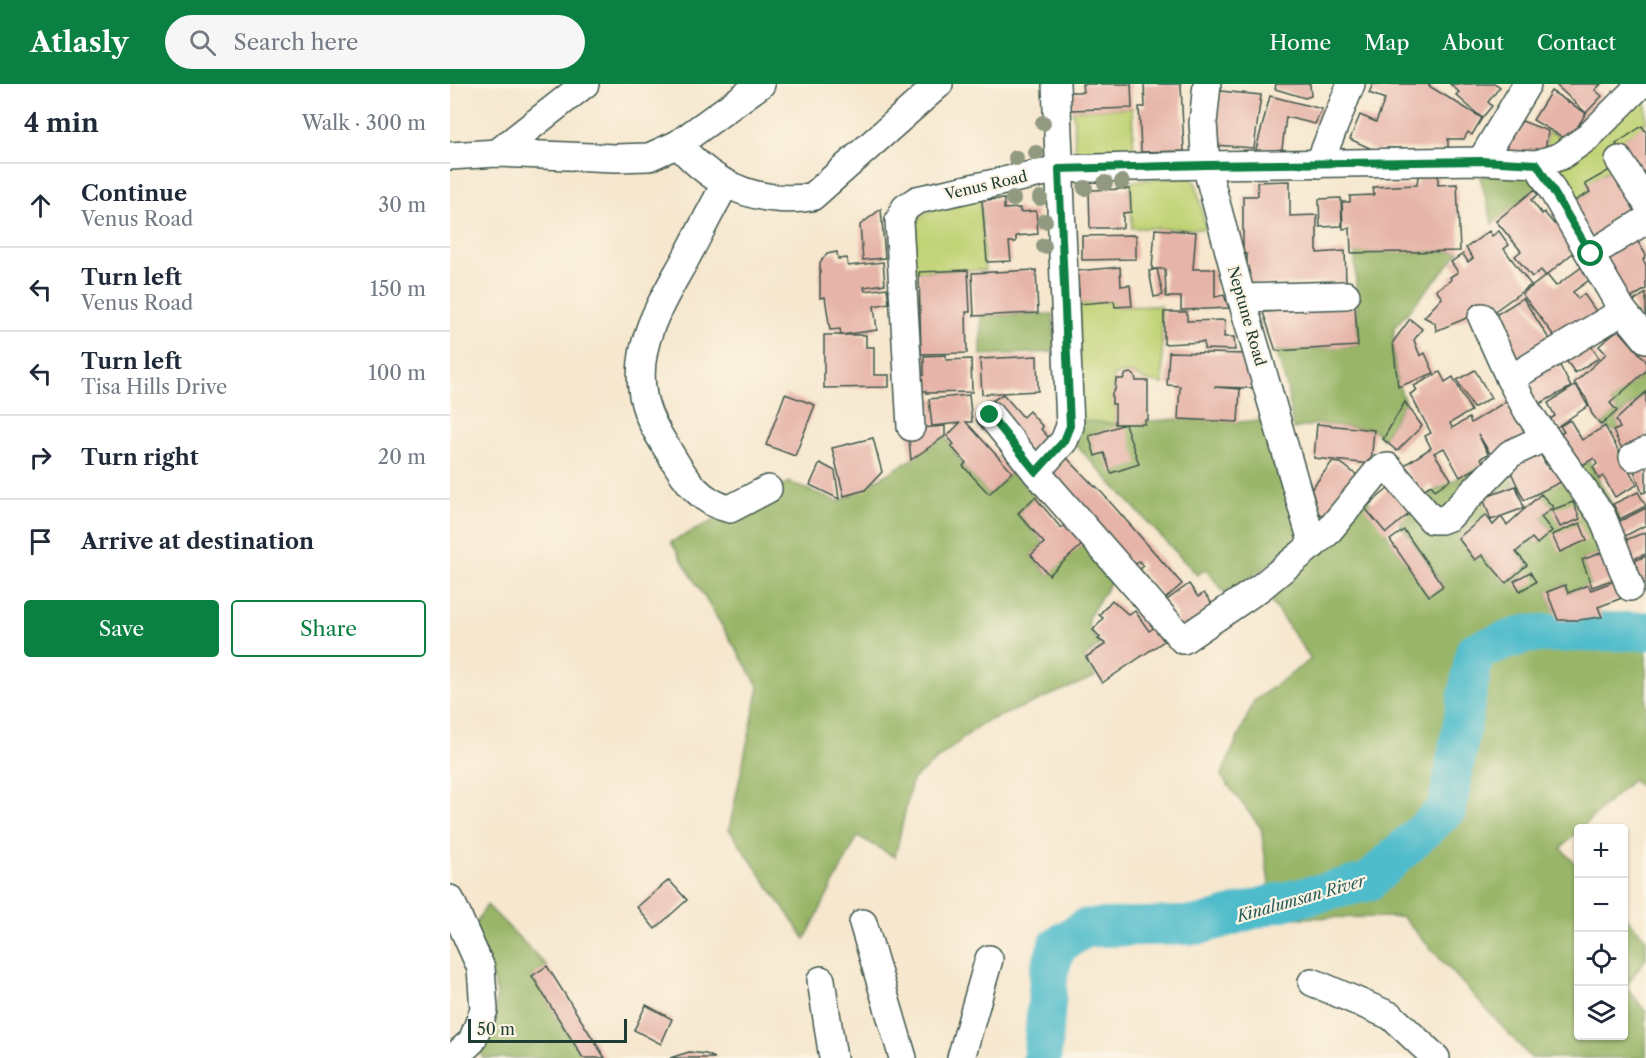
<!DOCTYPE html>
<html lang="en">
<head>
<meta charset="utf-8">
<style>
	:root { --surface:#fff; --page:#f6f6f7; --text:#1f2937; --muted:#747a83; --line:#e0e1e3; --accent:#0b8043 }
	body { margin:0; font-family:"Libre Caslon Text",serif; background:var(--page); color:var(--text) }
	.controls { position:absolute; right:18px; bottom:18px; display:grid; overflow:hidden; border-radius:6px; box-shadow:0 2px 4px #0004 }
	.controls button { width:54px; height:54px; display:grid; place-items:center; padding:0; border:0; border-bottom:2px solid var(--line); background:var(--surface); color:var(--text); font:30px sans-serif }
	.scale { position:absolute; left:18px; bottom:15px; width:159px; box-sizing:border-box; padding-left:6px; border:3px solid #1f3d34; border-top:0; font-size:16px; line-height:21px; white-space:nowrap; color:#1f3d34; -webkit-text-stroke:4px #fcf5e5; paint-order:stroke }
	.stop { position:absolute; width:18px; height:18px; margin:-14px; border:4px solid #0b8043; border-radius:50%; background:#fff }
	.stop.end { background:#0b8043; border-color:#fff; box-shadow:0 2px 6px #0008 }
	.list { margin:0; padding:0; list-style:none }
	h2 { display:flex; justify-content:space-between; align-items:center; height:78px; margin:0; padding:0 24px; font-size:26px }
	h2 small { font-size:20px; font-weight:400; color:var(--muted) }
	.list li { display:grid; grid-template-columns:39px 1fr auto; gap:18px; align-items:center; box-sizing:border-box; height:84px; padding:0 24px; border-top:2px solid var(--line) }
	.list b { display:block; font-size:22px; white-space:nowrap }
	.list p { margin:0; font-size:20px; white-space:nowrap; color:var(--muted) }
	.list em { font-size:20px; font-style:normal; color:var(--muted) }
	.actions { display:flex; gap:12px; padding:18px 24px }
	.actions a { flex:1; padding:14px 0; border:2px solid var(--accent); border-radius:6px; text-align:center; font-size:21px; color:var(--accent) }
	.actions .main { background:var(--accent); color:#fff }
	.icon { flex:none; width:33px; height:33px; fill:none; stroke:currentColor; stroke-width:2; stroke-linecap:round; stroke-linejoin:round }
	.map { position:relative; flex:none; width:1196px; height:974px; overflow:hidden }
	header { display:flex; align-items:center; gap:36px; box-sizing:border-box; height:84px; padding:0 30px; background:var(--accent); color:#fff }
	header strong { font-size:28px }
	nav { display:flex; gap:33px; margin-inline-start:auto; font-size:21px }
	.search { width:420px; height:54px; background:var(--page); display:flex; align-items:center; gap:15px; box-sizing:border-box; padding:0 21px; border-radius:33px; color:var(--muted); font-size:22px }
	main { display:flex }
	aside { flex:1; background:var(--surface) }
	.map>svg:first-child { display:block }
	.green { fill:#c1d376; stroke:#708855; stroke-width:1.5 }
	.forest { fill:#98b567; stroke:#5c794e; stroke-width:1.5 }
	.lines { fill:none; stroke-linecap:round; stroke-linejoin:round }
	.river { stroke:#50bccb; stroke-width:39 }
	.building { fill:#e6b4a8 }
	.minor-casing { stroke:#3f564b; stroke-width:30 }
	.minor { stroke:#fff; stroke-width:27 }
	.tree { fill:#919a80 }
	.route { stroke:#0b8043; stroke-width:8 }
	.labels { text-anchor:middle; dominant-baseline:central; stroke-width:4.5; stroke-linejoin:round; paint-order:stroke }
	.street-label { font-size:15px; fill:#1f3d34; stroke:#fcf5e5 }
	.water-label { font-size:16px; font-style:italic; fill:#2b5d5a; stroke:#fcf5e5 }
</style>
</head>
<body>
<header>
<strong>Atlasly</strong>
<div class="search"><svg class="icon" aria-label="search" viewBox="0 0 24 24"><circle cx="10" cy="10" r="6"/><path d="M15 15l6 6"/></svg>Search here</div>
<nav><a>Home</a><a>Map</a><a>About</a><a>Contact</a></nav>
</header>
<main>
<aside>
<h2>4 min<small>Walk · 300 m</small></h2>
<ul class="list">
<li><svg class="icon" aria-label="ahead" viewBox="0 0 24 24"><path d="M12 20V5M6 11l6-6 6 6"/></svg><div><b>Continue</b><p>Venus Road</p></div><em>30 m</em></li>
<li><svg class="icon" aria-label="left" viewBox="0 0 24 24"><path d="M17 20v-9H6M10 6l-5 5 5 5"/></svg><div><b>Turn left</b><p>Venus Road</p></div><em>150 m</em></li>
<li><svg class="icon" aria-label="left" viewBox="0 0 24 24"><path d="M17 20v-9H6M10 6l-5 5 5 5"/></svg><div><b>Turn left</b><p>Tisa Hills Drive</p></div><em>100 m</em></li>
<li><svg class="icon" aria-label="right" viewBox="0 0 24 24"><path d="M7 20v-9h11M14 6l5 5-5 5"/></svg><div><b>Turn right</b></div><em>20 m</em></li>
<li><svg class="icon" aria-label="arrive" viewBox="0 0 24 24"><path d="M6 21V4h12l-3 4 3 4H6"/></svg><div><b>Arrive at destination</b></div></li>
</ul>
<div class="actions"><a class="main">Save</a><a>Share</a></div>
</aside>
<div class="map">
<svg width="1196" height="974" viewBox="0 0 1196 974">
	<rect width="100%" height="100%" fill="#fcf5e5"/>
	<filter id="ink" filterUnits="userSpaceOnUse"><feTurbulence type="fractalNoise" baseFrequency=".0167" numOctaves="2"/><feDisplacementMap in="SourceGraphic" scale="12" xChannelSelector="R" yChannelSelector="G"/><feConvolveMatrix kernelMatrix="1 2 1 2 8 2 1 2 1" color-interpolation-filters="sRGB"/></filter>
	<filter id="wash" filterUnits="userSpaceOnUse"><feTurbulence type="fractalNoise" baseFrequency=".008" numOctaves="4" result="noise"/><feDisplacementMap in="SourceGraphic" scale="24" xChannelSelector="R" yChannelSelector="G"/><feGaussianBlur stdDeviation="1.35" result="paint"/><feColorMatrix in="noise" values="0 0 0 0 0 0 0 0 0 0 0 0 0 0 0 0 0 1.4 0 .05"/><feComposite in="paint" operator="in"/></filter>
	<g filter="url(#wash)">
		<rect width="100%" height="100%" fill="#f6e7ce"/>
		<g class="green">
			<polygon points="1196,0 1196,40 1166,60 1176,75 1136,100 1140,108 1116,122 1095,67 1098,47 1119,57"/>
			<polygon points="682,24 684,71 626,72 623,26"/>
			<polygon points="735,92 742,95 746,100 756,145 682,144 680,98"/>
			<path d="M530 112 535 186 463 187C462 174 458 155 462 144 469 123 511 118 530 112Z"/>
			<polygon points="664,217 665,223 711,222 713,300 698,297 681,289 664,291 662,319 665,320 665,340 628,336 630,220"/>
		</g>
		<g class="forest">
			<polygon points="1085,82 1094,98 1043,140 1030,93"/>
			<path d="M1010 167 944 244C942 269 945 296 955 318L933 355 924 346 867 340 843 345 837 303 826 267 908 262 905 168Z"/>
			<polygon points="603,230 605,268 531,271 531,232"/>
			<polygon points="1196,287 1196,308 1166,335 1170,344 1163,347 1151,341 1167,327 1160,319"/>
			<polygon points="728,335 788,338 818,336 856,454 776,511 756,485 747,491 625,360 628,336 665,340"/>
			<polygon points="495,352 513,382 539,410 562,388 585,413 568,429 594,459 581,471 598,491 634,459 665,491 638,534 639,544 650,561 634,573 645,593 531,640 462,696 445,773 408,752 355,855 279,745 309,603 221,458 339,398 389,418 461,376"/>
			<polygon points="1047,372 1066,402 1034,414 1039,430 1008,454 1025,476 1032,471 1056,499 1077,481 1066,468 1082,454 1088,460 1102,447 1091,433 1103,423 1091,410 1093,407 1139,377 1170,436 1166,439 1156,467 1132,476 1141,500 1118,509 1115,501 1097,508 1108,535 1121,536 1122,542 1104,549 1196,547 1196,707 1182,696 1131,744 1128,744 1128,747 1111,764 1128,783 1128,952 1174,952 1174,831 1196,855 1196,874 1176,902 1196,928 1196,974 1081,974 952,833 824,834 811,744 771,692 804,617 861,575 811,503 913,406 940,456 980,512 993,501 949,438 981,409"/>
			<polygon points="37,821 97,882 82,892 133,974 33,974 29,961 44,939 47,909 24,842"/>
		</g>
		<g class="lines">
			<polyline class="river" points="592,974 599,888 607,862 635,844 751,841 822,820 918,798 997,725 1025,567 1077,550 1196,547"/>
		</g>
		<g id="blocks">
			<g class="building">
				<polygon points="632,0 681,0 682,24 621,26 620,8 633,8"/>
				<polygon points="694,0 731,0 734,67 691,68 689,23 695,23"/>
				<polygon points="826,0 860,0 861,12 855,14 825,5"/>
				<polygon points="923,0 980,0 979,2 1032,34 1006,11 1009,8 1000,0 1046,0 1050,3 1038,18 1042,22 1032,34 1022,51 1018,48 1014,55 998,55 998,66 938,64 926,67 900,55 910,31 926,38 935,15 919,9"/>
				<polygon points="1105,0 1151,0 1145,6 1152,12 1136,29"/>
				<polygon points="770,7 811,11 804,64 764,61"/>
				<polygon points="1101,7 1136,29 1119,57 1083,36"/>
				<polygon points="820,12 872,25 865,40 836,33 832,65 805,69"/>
				<polygon points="1072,37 1098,47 1095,67 1059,68 1056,58"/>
				<polygon points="1192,42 1196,48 1196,107 1166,60"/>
				<polygon points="1165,83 1194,131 1138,162 1116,122 1140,108 1135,100"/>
				<polygon points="988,91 988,101 1007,100 1010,167 901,169 900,144 893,145 892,118 900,118 900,112 924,111 923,103 967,101 968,92"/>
				<polygon points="840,97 840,132 867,131 867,169 895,167 896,198 797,201 797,170 793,170 793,112 808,112 807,98"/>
				<polygon points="680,105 681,128 673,129 673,144 640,144 639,106"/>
				<polygon points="1084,106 1088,111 1081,116 1092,130 1094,128 1104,140 1107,138 1131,162 1097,191 1095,191 1091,186 1082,193 1065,172 1071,167 1046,137"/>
				<polygon points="891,114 892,142 870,143 869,115"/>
				<polygon points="554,115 554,125 570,124 570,128 586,127 588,150 566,152 566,158 559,158 561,177 537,178 532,116"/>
				<polygon points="431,125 435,174 413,176 410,141"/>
				<polygon points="705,145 746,148 743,185 765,185 765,213 774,211 779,224 731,226 731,213 716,213 715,185 702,185"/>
				<polygon points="1039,147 1042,152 1049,147 1059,161 1054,165 1081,201 1039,231 1026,230 986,247 985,239 974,233 992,214 986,206 1001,196 1000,193 1008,188 1001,178 1013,170 1018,178 1023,174 1016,164"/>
				<polygon points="686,151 686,175 632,176 632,152"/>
				<polygon points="1185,153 1196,171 1193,176 1196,181 1196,205 1175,218 1150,175"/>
				<polygon points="387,168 388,175 397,174 398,182 433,178 435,200 414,203 415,207 437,204 439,219 424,222 427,246 391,251 390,245 380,246 375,213 370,214 370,178 377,170"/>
				<polygon points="1137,179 1146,191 1123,208 1128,215 1134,210 1150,233 1111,261 1072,210 1097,191 1106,202"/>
				<polygon points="670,183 671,202 680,201 682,222 665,223 664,217 630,220 627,187"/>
				<polygon points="707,185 713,211 704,213 699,187"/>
				<polygon points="518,186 520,228 516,228 517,269 471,270 469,188"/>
				<polygon points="586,186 588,229 524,232 522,189"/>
				<polygon points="1196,209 1196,247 1182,218"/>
				<polygon points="1073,214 1101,258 1059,284 1039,235"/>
				<polygon points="905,223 908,262 826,267 813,228"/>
				<polygon points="714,228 737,228 737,237 775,236 774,253 784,253 785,266 754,265 754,258 714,260"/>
				<polygon points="960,235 972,245 964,256 970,272 975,269 984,289 948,303 943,258"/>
				<polygon points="1168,245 1196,277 1196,287 1160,319 1167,327 1151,341 1142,330 1136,314 1126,301 1138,322 1102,346 1097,337 1105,332 1098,319 1126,301 1124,299 1156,270 1149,262"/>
				<polygon points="374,251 416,251 416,263 424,263 424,291 439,291 439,303 374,304"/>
				<polygon points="1136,254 1149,274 1125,289 1112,270"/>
				<polygon points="719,268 795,270 803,304 764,303 790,305 788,338 728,335 730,302 717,301"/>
				<polygon points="496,271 496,276 521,275 522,308 476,309 476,307 472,307 471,291 474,291 474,272"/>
				<polygon points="587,272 588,307 532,310 530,275"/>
				<polygon points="1106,274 1121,303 1080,325 1064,297"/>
				<polygon points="1025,286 1041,314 1023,324 1007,296"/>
				<polygon points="990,288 995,298 1003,293 1021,327 1000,339 1002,344 1019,334 1021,339 1063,313 1085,350 1041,371 1028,350 1038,370 1031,374 1034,380 1010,393 994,364 984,369 1001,395 985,406 981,401 970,408 953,382 981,364 975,352 981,349 960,310 967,306 964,302"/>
				<polygon points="681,289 685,292 686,297 698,297 698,336 695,336 695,340 675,340 689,380 661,389 654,369 645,372 639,352 675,340 665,340 665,320 662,320 662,309 665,306 666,295 673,295 676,290"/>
				<polygon points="1196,308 1196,358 1173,367 1163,347 1170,344 1166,336"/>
				<polygon points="335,310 365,321 345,372 316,361"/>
				<polygon points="553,310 573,333 579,327 593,343 591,345 600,355 578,375 533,323"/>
				<polygon points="519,311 522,338 516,338 562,388 539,410 513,382 516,379 501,362 504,360 497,352 510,339 482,342 479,315"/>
				<polygon points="955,318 972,342 947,367 933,355"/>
				<polygon points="1120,336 1132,356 1155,342 1187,401 1165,413 1153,392 1149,395 1143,383 1147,380 1144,374 1128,384 1105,353 1114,348 1110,342"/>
				<polygon points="867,340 924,346 921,380 864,374"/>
				<polygon points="495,342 495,352 461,376 458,345"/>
				<polygon points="423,354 432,388 415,406 394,412 382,364"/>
				<polygon points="1089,367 1098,385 1108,380 1115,396 1074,416 1059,384"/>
				<polygon points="616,373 645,403 646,402 732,500 715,515 690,485 694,482 689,477 683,483 595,393"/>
				<polygon points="1196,373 1196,408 1192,409 1181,378"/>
				<polygon points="882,378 891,379 909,393 876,435 853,416"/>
				<polygon points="370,379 385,387 389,415 360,401"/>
				<polygon points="1066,402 1074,424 1041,436 1033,414"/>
				<polygon points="939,404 960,429 936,449 915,424"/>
				<polygon points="1188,408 1196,422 1170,435 1163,420"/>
				<polygon points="1091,410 1103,423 1091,433 1102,447 1087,460 1082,454 1066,468 1077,481 1056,499 1032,471 1025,476 1008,454 1036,431 1043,441 1051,433 1057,441"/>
				<polygon points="585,413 611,444 617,439 634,459 599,491 581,471 594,459 568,429"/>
				<polygon points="1123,418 1130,435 1110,443 1102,426"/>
				<polygon points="1196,424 1196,441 1173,453 1166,439"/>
				<polygon points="1130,439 1137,456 1110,468 1102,451"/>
				<polygon points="954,446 993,502 979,512 940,456"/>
				<polygon points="1196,448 1196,470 1180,476 1173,457"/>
				<polygon points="1156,467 1167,494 1142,503 1132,476"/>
				<polygon points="1196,472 1196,500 1186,504 1177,480"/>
				<polygon points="1080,488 1086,498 1070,507 1064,497"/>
				<polygon points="1165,497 1172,514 1148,523 1152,533 1129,536 1108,536 1097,508 1115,501 1118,509 1138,501 1141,506"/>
				<polygon points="739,500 748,513 754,509 766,525 731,550 726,529 717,516"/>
				<polygon points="662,516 679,531 685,527 699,547 705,543 714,557 652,599 636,573 656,560 648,555 650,553 643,546 653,534 649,531"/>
				<polygon points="219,796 237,816 205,845 187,823"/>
				<polygon points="97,882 155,974 133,974 82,892"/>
				<polygon points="196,921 222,935 211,960 184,946"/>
				<polygon points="239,968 256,970 265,974 220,974"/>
			</g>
		</g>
	</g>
	<g filter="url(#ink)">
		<use href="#blocks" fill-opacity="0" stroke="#3f564b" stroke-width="1.5"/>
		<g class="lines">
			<g class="minor-casing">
				<g id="minor">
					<polyline points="757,0 753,39 756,81 795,227 863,461"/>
					<path d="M228 60C263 101 308 121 362 113L489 0"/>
					<polyline points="47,69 135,0"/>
					<polyline points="0,72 47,69 165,74 199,73 228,60 311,0"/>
					<polyline points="1169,76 1196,118"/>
					<polyline points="1031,77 1077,0"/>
					<polyline points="869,80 901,0"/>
					<polyline points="1087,80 1173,227 1196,255"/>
					<path d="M276 99C262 124 249 150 235 176 213 215 186 257 192 304 194 329 208 350 221 371 235 395 251 419 280 425L318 405"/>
					<polyline points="1141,170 1196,136"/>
					<polyline points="791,214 896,211"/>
					<polyline points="1032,233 1060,295 1078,328 1152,432 1180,503"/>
					<polyline points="1060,295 1173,227"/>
					<polyline points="540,331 586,388 733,556 811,503 877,449 927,388 932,384 938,383 982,436 991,436 999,433 1060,370 1096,353"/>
					<polyline points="461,343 449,137 455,124 467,116 609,85 756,81 1031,77 1087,80 1111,72 1138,53 1191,0"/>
					<polyline points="1183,373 1196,367"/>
					<polyline points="586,388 614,357 620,342 606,0"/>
					<polyline points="0,815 31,884 34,926 22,957 3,974"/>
					<polyline points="413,839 453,974"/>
					<polyline points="371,896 383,974"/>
					<polyline points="862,898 941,932 986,974"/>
					<polyline points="511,974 539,875"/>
				</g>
			</g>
			<use href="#minor" class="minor"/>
		</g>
		<g class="tree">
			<circle cx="593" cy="39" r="8"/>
			<circle cx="586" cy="69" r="8"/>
			<circle cx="566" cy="74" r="8"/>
			<circle cx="672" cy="98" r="8"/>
			<circle cx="655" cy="99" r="8"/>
			<circle cx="635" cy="104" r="8"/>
			<circle cx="590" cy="114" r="8"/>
			<circle cx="563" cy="115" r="8"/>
			<circle cx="595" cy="137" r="8"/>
			<circle cx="594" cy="162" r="8"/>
		</g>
	</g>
	<g class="lines" filter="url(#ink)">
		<polyline class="route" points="540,331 586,388 614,357 620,342 609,85 756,81 1031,77 1087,80 1141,170"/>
	</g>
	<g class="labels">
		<g class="street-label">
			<text transform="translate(536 101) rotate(-13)">Venus Road</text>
			<text transform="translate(797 232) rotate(74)">Neptune Road</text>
		</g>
		<g class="water-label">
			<text transform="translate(851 814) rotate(-16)">Kinalumsan River</text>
		</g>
	</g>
</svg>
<div class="controls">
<button>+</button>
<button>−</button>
<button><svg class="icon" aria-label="locate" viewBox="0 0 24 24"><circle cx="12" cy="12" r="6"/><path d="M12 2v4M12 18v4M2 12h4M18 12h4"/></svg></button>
<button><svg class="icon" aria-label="layers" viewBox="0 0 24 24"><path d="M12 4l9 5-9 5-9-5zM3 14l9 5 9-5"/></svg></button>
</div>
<div class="scale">50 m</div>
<div class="stop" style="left:1141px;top:170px"></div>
<div class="stop end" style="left:540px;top:331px"></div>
</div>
</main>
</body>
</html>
